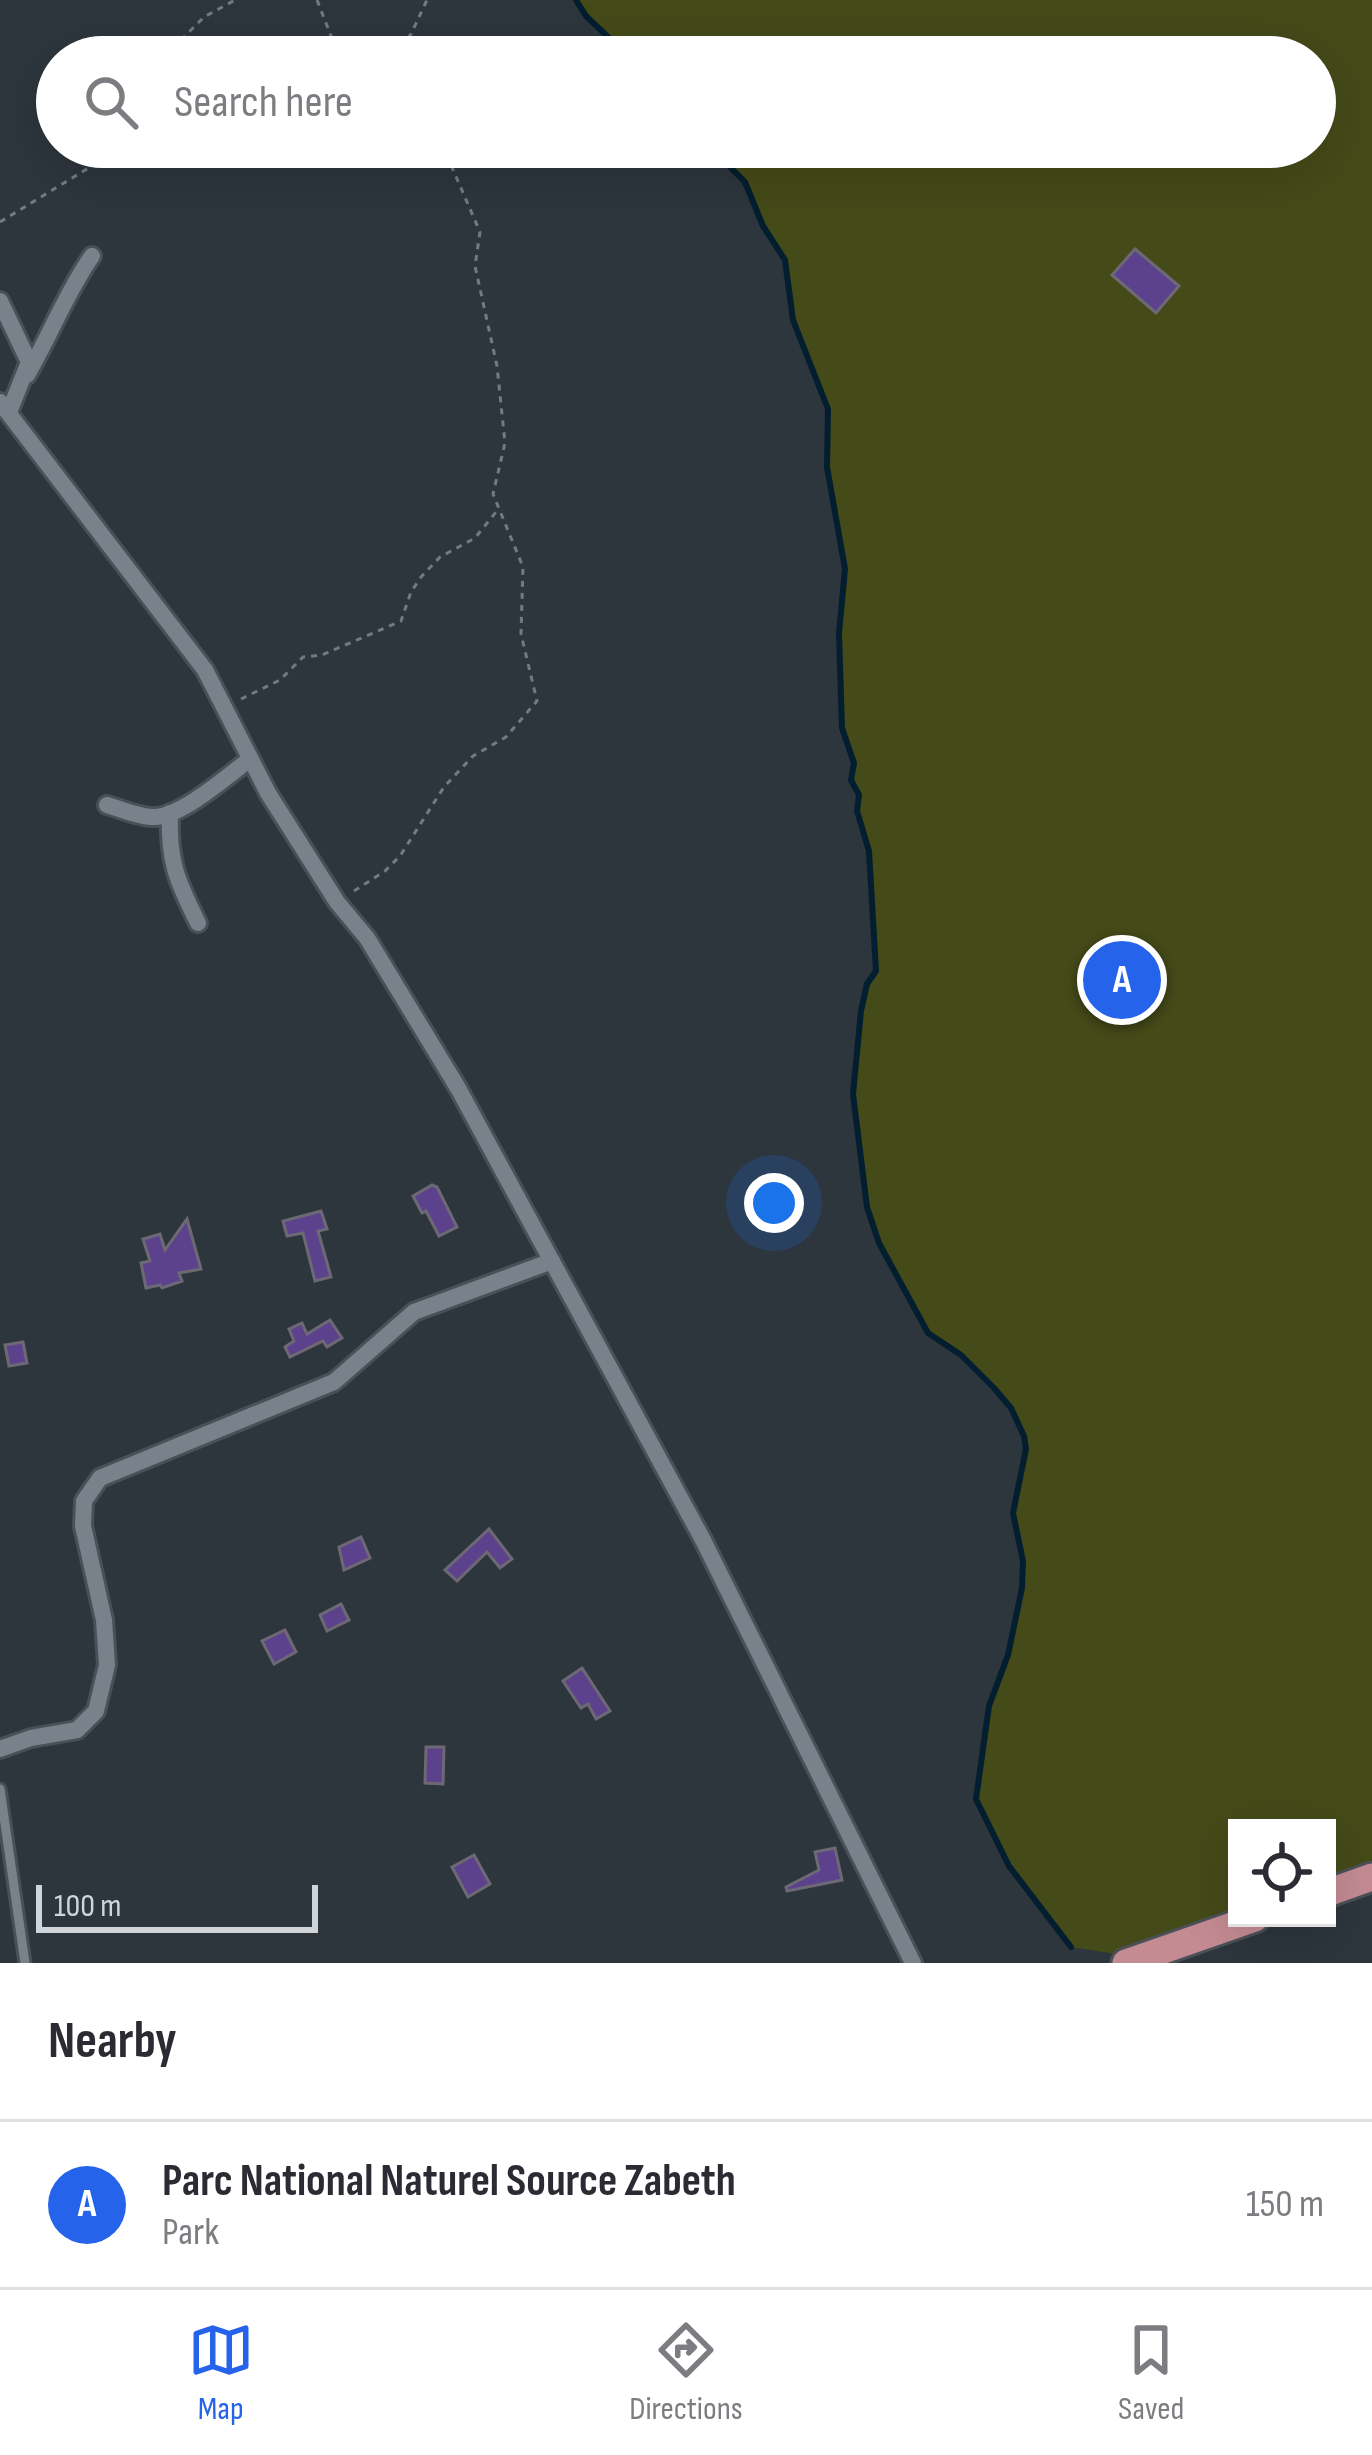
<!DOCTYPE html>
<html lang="en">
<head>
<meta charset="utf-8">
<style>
	:root { --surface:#fff; --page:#f2f2f3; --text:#2b2b33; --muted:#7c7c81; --line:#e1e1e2; --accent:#2563eb }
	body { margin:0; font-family:"Sofia Sans Condensed",sans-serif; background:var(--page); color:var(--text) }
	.controls { position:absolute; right:36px; bottom:36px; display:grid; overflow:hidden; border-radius:0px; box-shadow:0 12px 48px #0002 }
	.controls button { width:108px; height:108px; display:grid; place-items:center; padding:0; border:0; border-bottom:3px solid var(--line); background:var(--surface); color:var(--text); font:60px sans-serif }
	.scale { position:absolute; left:36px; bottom:30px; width:282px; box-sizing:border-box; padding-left:12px; border:6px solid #d0d5da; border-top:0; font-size:33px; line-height:42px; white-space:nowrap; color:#d0d5da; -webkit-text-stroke:9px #2d353d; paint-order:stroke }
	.you { position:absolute; left:774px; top:1203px; width:42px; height:42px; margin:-30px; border:9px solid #fff; border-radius:50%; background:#1a73e8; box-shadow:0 0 0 18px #1a73e833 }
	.badge { display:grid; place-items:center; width:78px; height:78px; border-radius:50%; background:var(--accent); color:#fff; font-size:39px; font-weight:700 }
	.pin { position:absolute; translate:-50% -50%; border:6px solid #fff; box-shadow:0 3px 12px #0006 }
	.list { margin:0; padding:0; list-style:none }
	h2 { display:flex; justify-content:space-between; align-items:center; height:156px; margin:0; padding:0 48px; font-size:51px }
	h2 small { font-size:39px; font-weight:400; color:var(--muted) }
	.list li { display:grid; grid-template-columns:78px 1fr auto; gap:36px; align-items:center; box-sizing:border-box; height:168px; padding:0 48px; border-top:3px solid var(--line) }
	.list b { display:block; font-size:45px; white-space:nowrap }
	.list p { margin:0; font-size:39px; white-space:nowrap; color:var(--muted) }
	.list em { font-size:39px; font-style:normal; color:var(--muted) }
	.icon { flex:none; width:66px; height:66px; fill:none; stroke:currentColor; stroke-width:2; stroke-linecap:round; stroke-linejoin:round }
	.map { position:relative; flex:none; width:1372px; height:1963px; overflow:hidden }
	.search { position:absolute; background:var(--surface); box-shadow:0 12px 48px #0002; left:36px; right:36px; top:36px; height:132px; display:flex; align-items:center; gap:30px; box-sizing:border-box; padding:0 42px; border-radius:66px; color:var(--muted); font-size:45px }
	.sheet { height:324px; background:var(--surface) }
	nav { display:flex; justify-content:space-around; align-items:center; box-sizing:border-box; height:168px; border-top:3px solid var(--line); background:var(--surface); font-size:33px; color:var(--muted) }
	nav a { display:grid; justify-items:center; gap:6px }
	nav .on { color:var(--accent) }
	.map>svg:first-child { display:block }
	.green { fill:#454a19 }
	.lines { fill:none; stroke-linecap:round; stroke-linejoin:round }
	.stream { stroke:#031e2f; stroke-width:6 }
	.building { fill:#5c428c; stroke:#6c6974; stroke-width:3 }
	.lane-casing { stroke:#4a5056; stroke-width:15 }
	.street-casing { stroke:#4a5056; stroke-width:22 }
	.primary-casing { stroke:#4a5056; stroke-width:33 }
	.path { stroke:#737a81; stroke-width:3; stroke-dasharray:6 6; stroke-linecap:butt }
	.lane { stroke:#79818b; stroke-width:9 }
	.street { stroke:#79818b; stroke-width:16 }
	.primary { stroke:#c48b93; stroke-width:27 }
</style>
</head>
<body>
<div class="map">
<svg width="1372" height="1963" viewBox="0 0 1372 1963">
	<rect width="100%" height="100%" fill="#2d353d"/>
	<polygon class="green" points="576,0 1372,0 1372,1877 1327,1893 1327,1828 1237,1828 1237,1918 1141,1958 1071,1947 1009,1866 976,1799 989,1706 1008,1654 1022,1588 1023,1561 1013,1513 1026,1450 1024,1436 1011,1408 994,1388 961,1355 928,1333 879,1243 867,1207 853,1094 861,1011 867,984 876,971 869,851 857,811 859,795 851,780 854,763 842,728 839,633 845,569 827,467 828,409 793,320 785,260 763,226 745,182 710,147 1315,147 1315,57 629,57 586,16"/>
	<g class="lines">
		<g class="stream">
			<polyline points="576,0 586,16 629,57"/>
			<polyline points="710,147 745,182 763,226 785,260 793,320 828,409 827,467 845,569 839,633 842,728 854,763 851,780 859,795 857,811 869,851 876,971 867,984 861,1011 853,1094 867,1207 879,1243 928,1333 961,1355 994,1388 1011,1408 1024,1436 1026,1449 1013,1513 1023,1561 1022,1588 1008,1655 989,1706 976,1799 1009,1866 1071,1947"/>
		</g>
	</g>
	<g class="building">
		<polygon points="1135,249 1179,286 1156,313 1112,275"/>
		<polygon points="432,1185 437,1187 457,1227 439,1236 426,1211 422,1213 413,1196"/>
		<polygon points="321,1211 327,1229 318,1231 331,1277 315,1281 303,1233 287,1236 283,1221"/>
		<polygon points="187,1219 201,1269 179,1273 182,1281 162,1288 160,1285 146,1288 141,1263 150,1261 143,1239 160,1234 165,1250"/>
		<polygon points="330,1320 342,1338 327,1347 323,1341 290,1357 285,1347 294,1341 289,1329 302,1323 307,1334"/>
		<polygon points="23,1342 27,1363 9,1366 5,1345"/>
		<polygon points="489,1529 512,1559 500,1568 487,1552 457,1581 445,1570"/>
		<polygon points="361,1537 370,1558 344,1570 339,1547"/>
		<polygon points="341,1604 349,1620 327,1631 320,1615"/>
		<polygon points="285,1630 296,1652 274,1664 262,1641"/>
		<polygon points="582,1668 610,1711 596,1719 588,1704 581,1708 563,1681"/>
		<polygon points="426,1747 444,1747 443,1784 425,1783"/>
		<polygon points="835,1848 842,1880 787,1891 786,1887 819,1870 815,1852"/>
		<polygon points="474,1855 490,1884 468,1897 452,1867"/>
	</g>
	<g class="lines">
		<g class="lane-casing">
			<polyline id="lane" points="0,1789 25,1963"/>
		</g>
		<g class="street-casing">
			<g id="street">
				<polyline points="0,301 29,362 9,412"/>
				<path d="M27 375C50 336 66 293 92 256"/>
				<polyline points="0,402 205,670 268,793 337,902 367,938 458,1088 703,1540 913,1963"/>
				<path d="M107 805C121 809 139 817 153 817 180 818 229 775 250 759"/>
				<path d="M170 813C168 861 177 881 198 923"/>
				<polyline points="0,1749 31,1738 77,1730 96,1711 107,1665 104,1620 83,1526 84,1501 100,1478 334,1382 414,1312 552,1261"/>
			</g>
		</g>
		<g class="primary-casing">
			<g id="primary">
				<polyline points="1327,1893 1372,1877"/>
				<polyline points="1126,1963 1255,1918"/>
			</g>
		</g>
		<g class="path">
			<polyline points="317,0 333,41 376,57"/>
			<polyline points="164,57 204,17 235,0"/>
			<polyline points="393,57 411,34 427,0"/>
			<polyline points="0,222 123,147"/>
			<polyline points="241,699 280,680 303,657 322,655 401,621 411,592 421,577 440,557 475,538 496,512"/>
			<polyline points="354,891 385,871 400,856 444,787 473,756 506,737 537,701 521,634 523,567 493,494 505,443 497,366 475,266 480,232 451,165 455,147"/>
		</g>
		<use href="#lane" class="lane"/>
		<use href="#street" class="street"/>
		<use href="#primary" class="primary"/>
	</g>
</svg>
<div class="controls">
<button><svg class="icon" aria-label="locate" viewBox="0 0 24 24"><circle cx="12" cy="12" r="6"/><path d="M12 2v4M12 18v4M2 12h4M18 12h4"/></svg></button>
</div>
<div class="scale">100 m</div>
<div class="you"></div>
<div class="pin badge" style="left:1122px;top:980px">A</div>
<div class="search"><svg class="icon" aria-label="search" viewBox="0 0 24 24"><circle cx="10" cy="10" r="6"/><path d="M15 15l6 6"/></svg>Search here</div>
</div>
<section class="sheet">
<h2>Nearby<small></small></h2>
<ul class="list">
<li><span class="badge">A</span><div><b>Parc National Naturel Source Zabeth</b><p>Park</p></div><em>150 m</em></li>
</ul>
</section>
<nav>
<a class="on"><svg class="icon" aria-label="map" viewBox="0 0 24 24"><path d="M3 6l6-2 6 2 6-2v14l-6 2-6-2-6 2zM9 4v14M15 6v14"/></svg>Map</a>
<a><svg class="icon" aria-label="directions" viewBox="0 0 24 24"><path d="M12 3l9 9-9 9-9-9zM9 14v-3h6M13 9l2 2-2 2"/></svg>Directions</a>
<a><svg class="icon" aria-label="saved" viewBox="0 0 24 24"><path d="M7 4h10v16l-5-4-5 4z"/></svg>Saved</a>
</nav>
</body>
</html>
